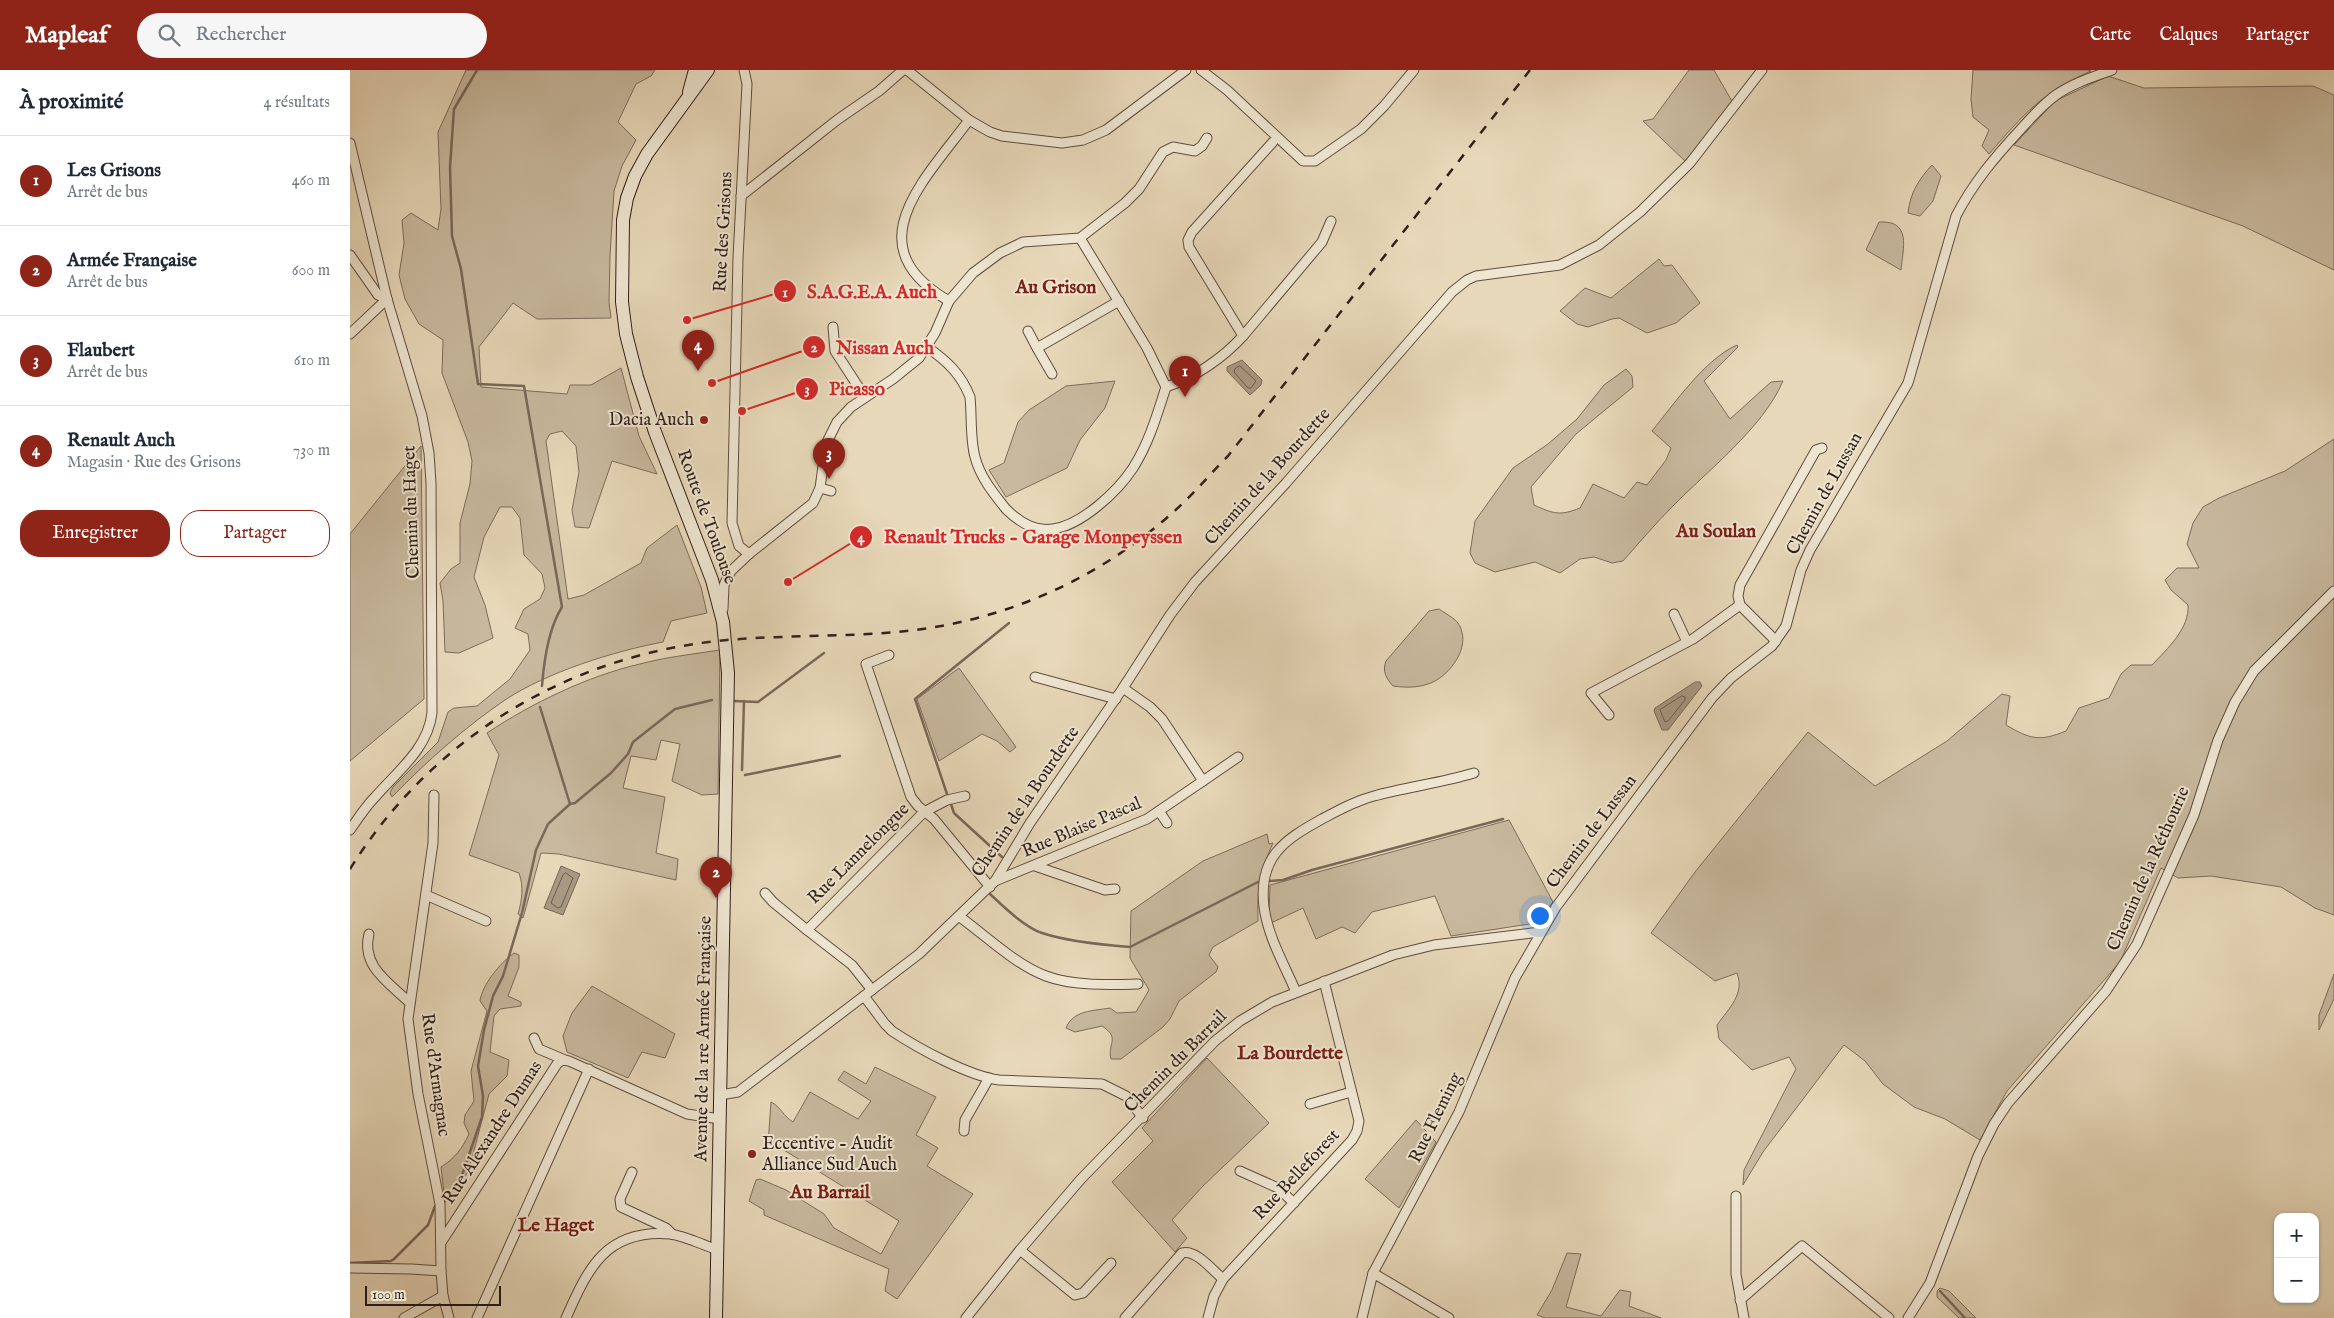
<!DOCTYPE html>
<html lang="fr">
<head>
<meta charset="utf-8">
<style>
	:root { --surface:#fff; --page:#f6f6f7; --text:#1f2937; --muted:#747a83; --line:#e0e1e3; --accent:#8f2418 }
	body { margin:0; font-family:"IM FELL English",serif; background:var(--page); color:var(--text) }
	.controls { position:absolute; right:15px; bottom:15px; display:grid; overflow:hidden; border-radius:10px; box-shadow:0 1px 4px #0004 }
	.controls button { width:45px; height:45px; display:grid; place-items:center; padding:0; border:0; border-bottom:1px solid var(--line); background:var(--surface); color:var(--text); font:25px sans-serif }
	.scale { position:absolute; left:15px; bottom:12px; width:136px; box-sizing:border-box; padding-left:5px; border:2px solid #301f19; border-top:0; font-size:14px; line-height:18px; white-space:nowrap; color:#301f19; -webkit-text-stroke:4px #efe6d2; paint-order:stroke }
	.you { position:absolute; left:1189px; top:845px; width:18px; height:18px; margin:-12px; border:4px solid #fff; border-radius:50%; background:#1a73e8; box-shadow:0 0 0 8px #1a73e833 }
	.badge { display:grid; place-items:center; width:32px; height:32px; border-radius:50%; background:var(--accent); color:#fff; font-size:16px; font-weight:700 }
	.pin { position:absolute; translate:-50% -41px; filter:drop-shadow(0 1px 2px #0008) }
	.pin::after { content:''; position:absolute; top:26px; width:18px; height:15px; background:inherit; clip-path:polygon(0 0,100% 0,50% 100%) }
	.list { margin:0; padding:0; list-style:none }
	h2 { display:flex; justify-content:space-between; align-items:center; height:65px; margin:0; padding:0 20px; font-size:21px }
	h2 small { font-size:16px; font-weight:400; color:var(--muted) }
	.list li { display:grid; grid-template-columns:32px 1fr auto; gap:15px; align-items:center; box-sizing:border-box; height:90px; padding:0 20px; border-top:1px solid var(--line) }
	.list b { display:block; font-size:19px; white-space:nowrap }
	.list p { margin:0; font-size:16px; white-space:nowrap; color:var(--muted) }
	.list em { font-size:16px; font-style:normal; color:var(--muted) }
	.actions { display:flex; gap:10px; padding:15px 20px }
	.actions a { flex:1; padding:11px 0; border:1px solid var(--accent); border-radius:20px; text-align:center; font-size:18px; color:var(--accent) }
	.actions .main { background:var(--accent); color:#fff }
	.icon { flex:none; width:28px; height:28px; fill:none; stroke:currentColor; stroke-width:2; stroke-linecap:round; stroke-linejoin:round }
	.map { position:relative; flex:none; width:1984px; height:1248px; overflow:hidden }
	header { display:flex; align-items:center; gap:30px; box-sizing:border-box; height:70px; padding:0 25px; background:var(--accent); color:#fff }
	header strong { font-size:24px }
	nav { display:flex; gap:28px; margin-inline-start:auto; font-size:18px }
	.search { width:350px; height:45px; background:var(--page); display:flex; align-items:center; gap:12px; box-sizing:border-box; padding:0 18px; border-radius:28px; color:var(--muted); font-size:19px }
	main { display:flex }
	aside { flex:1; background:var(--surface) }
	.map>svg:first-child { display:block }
	.green { fill:#c8b99e; stroke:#7c6c5c }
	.water { fill:#a99983; stroke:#796859 }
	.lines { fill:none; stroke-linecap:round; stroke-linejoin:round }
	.shore { stroke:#6c5c4e; stroke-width:1 }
	.stream { stroke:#796859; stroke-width:2.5 }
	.minor-casing { stroke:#5e4d41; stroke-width:11 }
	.secondary-casing { stroke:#301f19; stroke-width:14 }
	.minor { stroke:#efe6d2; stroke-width:9 }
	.secondary { stroke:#efe6d2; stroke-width:12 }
	.rail { stroke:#301f19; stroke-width:2.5; stroke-dasharray:9 9; stroke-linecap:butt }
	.poi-dot { fill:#8f2418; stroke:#efe6d2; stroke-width:2 }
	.labels { text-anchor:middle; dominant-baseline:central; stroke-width:4; stroke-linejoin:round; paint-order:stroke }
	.street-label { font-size:18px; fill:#301f19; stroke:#efe6d2 }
	.poi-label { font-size:18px; fill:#301f19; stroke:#efe6d2; text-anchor:end }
	.neighbourhood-label { font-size:19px; font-weight:bold; fill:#7a1f14; stroke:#efe6d2 }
	.leader { fill:none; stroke:#d62828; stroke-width:2 }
	.callout-dot { fill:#d62828; stroke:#efe6d2; stroke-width:2 }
	.mark-label { font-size:15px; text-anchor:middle; font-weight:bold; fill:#fff }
	.callout-label { font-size:19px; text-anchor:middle; font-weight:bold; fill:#d62828; stroke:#efe6d2; stroke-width:4; stroke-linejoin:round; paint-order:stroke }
</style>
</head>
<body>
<header>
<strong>Mapleaf</strong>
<div class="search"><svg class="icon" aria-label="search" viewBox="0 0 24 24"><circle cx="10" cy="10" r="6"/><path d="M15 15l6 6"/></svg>Rechercher</div>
<nav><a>Carte</a><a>Calques</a><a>Partager</a></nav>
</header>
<main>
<aside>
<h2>À proximité<small>4 résultats</small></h2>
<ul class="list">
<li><span class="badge">1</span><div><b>Les Grisons</b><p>Arrêt de bus</p></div><em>460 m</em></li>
<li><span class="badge">2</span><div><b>Armée Française</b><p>Arrêt de bus</p></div><em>600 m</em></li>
<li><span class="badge">3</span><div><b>Flaubert</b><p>Arrêt de bus</p></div><em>610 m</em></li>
<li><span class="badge">4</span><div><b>Renault Auch</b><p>Magasin · Rue des Grisons</p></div><em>730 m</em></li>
</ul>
<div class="actions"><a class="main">Enregistrer</a><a>Partager</a></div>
</aside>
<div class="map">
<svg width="1984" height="1248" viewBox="0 0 1984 1248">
	<rect width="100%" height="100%" fill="#e7d8b9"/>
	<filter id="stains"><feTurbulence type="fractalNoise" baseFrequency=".004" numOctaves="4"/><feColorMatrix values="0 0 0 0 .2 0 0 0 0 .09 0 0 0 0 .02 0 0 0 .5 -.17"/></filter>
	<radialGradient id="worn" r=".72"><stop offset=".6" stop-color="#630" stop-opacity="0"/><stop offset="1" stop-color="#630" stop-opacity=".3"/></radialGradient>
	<g class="green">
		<path d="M116 0H305L301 6 286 14 268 52 286 70 272 96 264 121 260 186 259 232 261 248 187 249 163 233 129 277 131 317 217 324 220 315H241L271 298 289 366 307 404 262 391 239 458 225 457 222 440 229 402 226 376 212 361 200 364 196 371 218 529 234 525 291 493 297 478 327 455 351 517 357 543 321 551 313 572C265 581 197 602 155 630 114 658 77 691 42 727L40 723 43 717 88 672 98 642 104 638 127 636 160 609 180 580 178 564 165 558 174 539 190 529 195 518 192 504 174 485 170 448 162 437H150L134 467 124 507 135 535 143 568 109 583 95 582 93 531 90 513 101 499 110 493V453L120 414 122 391 118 372 92 303 93 270 69 254 55 229 49 205 54 173 52 150 61 143 88 160 91 139 88 62Z"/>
		<polygon points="1339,0 1364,0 1383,33 1335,91 1293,51 1303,49"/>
		<path d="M1623 0H1737L1741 1C1691 23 1674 44 1639 84L1632 76 1639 60 1623 47 1621 29Z"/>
		<polygon points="1758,6 1794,18 1963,16 1984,25 1984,200 1893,156 1664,75 1705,31"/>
		<path d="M1582 95 1591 106 1583 131 1570 146 1558 143C1560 123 1569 109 1582 95Z"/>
		<path d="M1529 152C1562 150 1553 178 1551 200L1516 180Z"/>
		<polygon points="1309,189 1314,196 1322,195 1350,233 1326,253 1297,263 1269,248 1262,249 1238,257 1227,254 1210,241 1235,218 1261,228"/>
		<path d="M1387 275 1388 277 1354 311 1380 349 1421 312 1433 311C1413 358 1357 401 1322 437 1305 454 1289 473 1273 491L1262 493 1244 487 1230 489 1210 503 1185 492 1145 502 1125 493 1120 483 1125 451 1163 398 1198 374 1227 349 1254 315 1276 299 1282 306 1283 317 1226 364 1181 417 1184 435C1204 444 1210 446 1230 438L1243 414 1274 428 1287 412 1297 415 1316 390 1321 378 1302 361C1324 334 1355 289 1387 275Z"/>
		<polygon points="765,311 755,338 730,370 717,398 656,427 639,400 654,393 668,352 679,340 716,316"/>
		<path d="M1984 369V845L1965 838 1931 817 1861 806 1828 808 1811 798 1770 892 1657 1021 1630 1070 1595 1049 1564 1037 1533 1014 1515 991 1494 975 1413 1082 1393 1115 1394 1100 1446 999 1439 987 1402 1000 1369 969 1367 955C1379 938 1395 924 1387 903L1365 911 1301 863 1345 802 1458 662 1525 716 1597 671 1652 624 1660 626 1656 655C1680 669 1689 672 1716 661L1729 638 1759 628 1771 604 1781 595H1802C1817 579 1840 558 1838 535L1821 520 1815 510 1827 498H1849L1837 474 1843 453 1853 437 1869 428 1935 401Z"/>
		<polygon points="71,376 74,629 0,691 0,464"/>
		<path d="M1089 539C1095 543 1104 548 1108 553 1122 574 1103 601 1085 611 1072 618 1057 618 1043 616 1036 608 1032 601 1036 591L1079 541Z"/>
		<path d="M370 580 368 724 352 725 322 711 330 674 311 670 306 690 281 686 273 718 315 727 306 783 328 789 326 810 209 784 191 783 173 848 168 844C172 830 174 817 169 803L119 785 149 685 137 663C182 633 238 606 290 594 316 587 344 584 370 580Z"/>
		<polygon points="609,598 666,677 660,682 647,671 632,664 589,691 567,629"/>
		<polygon points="1159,750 1203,832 1186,853 1101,866 1085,826 1022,842 1005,863 992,857 966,869 953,838 921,853 919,844 920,815"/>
		<path d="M917 764 919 774 923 773C910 802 907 819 908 851L863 877 859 885 868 897 866 902 829 931 820 949 813 957 771 989H761C757 974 771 968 752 956L725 962 716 958C723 940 743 941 760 938L767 943 786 942 799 920 780 888 781 841 853 791Z"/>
		<path d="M164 883 169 885V897L158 926 171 932V936L150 939 144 946 140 982 159 990 157 1006 139 1024 119 1099 108 1121 95 1132 91 1097C105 1088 112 1079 119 1064L114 1053 115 1045 124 1031 121 1001 137 941 130 931C132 915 150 893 164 883Z"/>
		<polygon points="1984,904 1984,929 1969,960 1969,945"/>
		<polygon points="242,916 325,964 315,988 292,982 278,1008 217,982 213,966 222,943"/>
		<polygon points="857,988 919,1053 853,1116 822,1150 837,1168 825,1182 762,1112 803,1071 792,1058"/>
		<path d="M525 997 586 1027 566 1065 588 1078 577 1096 623 1124 547 1229 535 1221 539 1199 414 1145V1140L399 1131 406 1110 410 1109 436 1120 474 1144 484 1158 531 1184 549 1151 429 1077 418 1074 421 1032C431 1037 433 1046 443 1052L460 1022 508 1049 521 1031 488 1010 494 1001 516 1014Z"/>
		<polygon points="1066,1050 1086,1072 1049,1138 1015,1109"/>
		<polygon points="1217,1183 1231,1184 1216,1237 1251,1246 1270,1220 1281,1222 1279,1236 1311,1248 1195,1248 1187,1245 1202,1220"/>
		<polygon points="1590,1218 1599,1221 1626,1248 1609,1248 1587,1227 1587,1221"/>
	</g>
	<g class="water">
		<polygon points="892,290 912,310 911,315 900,325 877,301 877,297"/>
		<polygon points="1345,612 1350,612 1352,616 1318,660 1312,660 1304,641 1305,638"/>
		<polygon points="211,796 230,804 213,845 194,838"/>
	</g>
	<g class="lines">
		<g class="shore">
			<polygon points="890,296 906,311 901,318 898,318 884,302 885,299"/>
			<polygon points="1332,626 1335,627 1335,630 1318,651 1315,652 1310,640"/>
			<polygon points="216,803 223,808 211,837 208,838 201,833 213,805"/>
		</g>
		<g class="stream">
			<path d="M127 0 104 39 100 97 102 166 111 199 128 314 174 316 212 537C198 559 194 590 192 616"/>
			<polyline points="384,631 408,632 474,583"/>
			<polyline points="190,637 220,734"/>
			<polyline points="392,700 394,631"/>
			<polyline points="395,705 490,686"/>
			<polyline points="598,727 565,629 659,553"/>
			<polyline points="600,731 604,743 652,787"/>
			<polyline points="920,811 933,810 962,800 1153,749"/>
			<path d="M640 824C653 836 674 857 692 863 716 871 754 875 780 877L908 812"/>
			<polyline points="93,1131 110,1111 132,1047 133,1026 128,996 134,960 143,926 153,906 172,843 186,780 198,754 220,734 225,733 261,703 278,684 283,672 325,639 362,630"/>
			<polyline points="0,1193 41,1191 44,1189 78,1155 85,1136"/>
			<polyline points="1590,1221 1615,1248"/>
		</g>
		<g class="minor-casing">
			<g id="minor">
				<polyline points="394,0 397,14 388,188 382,453 389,476 399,484"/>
				<polyline points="557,0 619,50 640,62 652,66 712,73 733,70 756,60 836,0"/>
				<polyline points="851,0 877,20 953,91 965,91 1011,59 1034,36 1064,0"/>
				<path d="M0 73 37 229 72 346 79 383 81 413 82 643C78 678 48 701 26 726 16 736 8 748 0 760"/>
				<polyline points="391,126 487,50 529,21 553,0"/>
				<polyline points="730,168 797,278 816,317"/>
				<polyline points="0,185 28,225 37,229"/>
				<path d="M599 231C504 176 574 111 619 50"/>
				<polyline points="483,257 485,281 515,327"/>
				<polyline points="678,261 687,278 769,231"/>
				<polyline points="0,264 37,229"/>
				<polyline points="893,266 972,172 981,151"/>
				<path d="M577 277C597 291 611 304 620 327 622 346 620 369 625 387 630 407 644 424 656 439 668 451 685 462 703 459 732 455 768 421 783 398 799 373 807 345 816 317"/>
				<polyline points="687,278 702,304"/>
				<path d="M816 317C844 308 873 288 893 266L839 177 838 170 842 162 923 72"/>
				<polyline points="470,418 481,421"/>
				<polyline points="1390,535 1388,526 1390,515 1466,380 1472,378"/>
				<polyline points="373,539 374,515 381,501 399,484 463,433 470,418 476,374 487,352 501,337 543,309 569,288 585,263 599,231 623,203 650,183 673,172 730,168 775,133 789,119 813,82 823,77 845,81 852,76 857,68"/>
				<polyline points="1324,544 1337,572"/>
				<polyline points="539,585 516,594 561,727 568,736 584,749 640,817"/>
				<polyline points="685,607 766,629"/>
				<polyline points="1259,645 1241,623 1343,569 1390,535 1426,571"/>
				<polyline points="853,711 888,687"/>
				<polyline points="84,725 83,773 58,949 68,1024 90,1134 91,1201"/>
				<polyline points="809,741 817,753"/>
				<polyline points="685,796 755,820 765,819"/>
				<polyline points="645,811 797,749 853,711 812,649 800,637 773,618"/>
				<polyline points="415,823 423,832 457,860"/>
				<polyline points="76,825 136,851"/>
				<path d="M610 847C636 866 666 895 696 906 722 916 761 915 788 914"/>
				<path d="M19 864C11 896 38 912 59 932"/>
				<polyline points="522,920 502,895 457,860 574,742 597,730 615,726"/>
				<path d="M946 922C934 894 918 867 914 837 908 787 934 770 972 749 989 740 1005 731 1024 726 1057 717 1091 713 1124 703"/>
				<path d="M514 926 535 954 542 961C569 979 619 1006 649 1010L752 1014 776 1026 793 1048"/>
				<polyline points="184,968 189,979 215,990"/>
				<polyline points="370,1025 388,1022 569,884 645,811 680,753 773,618 820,545 845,512 936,413 1102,222 1117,210 1126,206 1210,195 1249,175 1290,142 1340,93 1412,0"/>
				<polyline points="960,1034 1001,1022"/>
				<polyline points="614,1061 615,1050 639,1008"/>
				<polyline points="890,1101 928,1118 944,1133"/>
				<polyline points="282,1102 270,1129 271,1137 316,1158 322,1164"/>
				<polyline points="1386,1126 1386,1204 1394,1248"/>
				<polyline points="92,1171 207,994 212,990 219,991 337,1044 370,1049"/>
				<polyline points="670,1180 725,1225 733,1223 761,1193"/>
				<polyline points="0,1198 61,1199 91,1201 93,1226 99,1248"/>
				<polyline points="1023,1203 1099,1248"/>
				<polyline points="1390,1230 1452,1176 1539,1248"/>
				<polyline points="54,1248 93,1226"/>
				<polyline points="127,1248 239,999"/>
				<path d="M216 1248C238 1198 256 1159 320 1164 335 1166 353 1175 368 1180"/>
				<polyline points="616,1248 670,1180 731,1109 865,971 890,951 922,932 1043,885 1084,875 1190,862"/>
				<path d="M775 1248 832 1183C846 1179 863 1201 873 1209"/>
				<polyline points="858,1248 864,1226 873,1209 1002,1070 1007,1061 1009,1051 974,911"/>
				<path d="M1012 1248 1023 1203 1109 1042 1165 908 1206 837 1362 628 1381 608 1422 576 1436 556 1451 500 1460 480 1558 313 1606 146C1623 113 1645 87 1670 60 1681 48 1692 35 1706 25 1723 13 1743 7 1762 0"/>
				<polyline points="1558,1248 1580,1213 1628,1086 1644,1054 1658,1033 1756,921 1787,874 1844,745 1868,670 1885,632 1904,601 1984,521"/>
			</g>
		</g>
		<g class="secondary-casing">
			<g id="secondary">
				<polyline points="358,0 297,84 285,106 277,128 273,150 272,232 276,264 287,307 305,362 362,510 373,552 378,603 366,1248"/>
				<polyline points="339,22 345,0"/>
			</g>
		</g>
		<use href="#minor" class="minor"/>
		<use href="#secondary" class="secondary"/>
		<path class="rail" d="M0 799C83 666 221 584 377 570 456 563 537 570 615 551 696 532 772 491 832 434 848 419 862 402 878 386L1180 0"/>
	</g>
	<g class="poi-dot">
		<circle cx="354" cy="350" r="5"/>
		<circle cx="402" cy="1084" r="5"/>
	</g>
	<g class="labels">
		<g class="street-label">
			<text transform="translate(374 162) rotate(-87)">Rue des Grisons</text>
			<text transform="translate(918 407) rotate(-48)">Chemin de la Bourdette</text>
			<text transform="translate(1475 424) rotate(-61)">Chemin de Lussan</text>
			<text transform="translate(62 442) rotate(-92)">Chemin du Haget</text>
			<text transform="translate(356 447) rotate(70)">Route de Toulouse</text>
			<text transform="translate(676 732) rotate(-56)">Chemin de la Bourdette</text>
			<text transform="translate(732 758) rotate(-23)">Rue Blaise Pascal</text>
			<text transform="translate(1242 762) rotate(-53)">Chemin de Lussan</text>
			<text transform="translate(509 784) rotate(-45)">Rue Lannelongue</text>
			<text transform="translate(1799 799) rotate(-66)">Chemin de la Réthourie</text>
			<text transform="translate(354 969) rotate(-89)">Avenue de la 1re Armée Française</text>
			<text transform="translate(826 992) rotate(-45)">Chemin du Barrail</text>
			<text transform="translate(85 1005) rotate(82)">Rue d'Armagnac</text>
			<text transform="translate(1086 1048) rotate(-64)">Rue Fleming</text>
			<text transform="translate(143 1063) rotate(-57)">Rue Alexandre Dumas</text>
			<text transform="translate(947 1105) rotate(-47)">Rue Belleforest</text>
		</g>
		<g class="poi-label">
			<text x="344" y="350">Dacia Auch</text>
			<text x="412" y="1074" text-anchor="start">Eccentive - Audit<tspan x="412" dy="21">Alliance Sud Auch</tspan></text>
		</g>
		<g class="neighbourhood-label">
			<text x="706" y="218">Au Grison</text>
			<text x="1366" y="462">Au Soulan</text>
			<text x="940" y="984">La Bourdette</text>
			<text x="480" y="1123">Au Barrail</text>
			<text x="206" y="1156">Le Haget</text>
		</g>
	</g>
	<path class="leader" d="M337 250L435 221M362 313L464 277M392 341L457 319M438 512L511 467"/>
	<g class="callout-dot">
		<circle cx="337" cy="250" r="5"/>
		<circle cx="362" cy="313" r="5"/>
		<circle cx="392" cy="341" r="5"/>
		<circle cx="438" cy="512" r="5"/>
		<circle cx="435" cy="221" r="12"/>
		<circle cx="464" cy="277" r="12"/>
		<circle cx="457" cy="319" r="12"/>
		<circle cx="511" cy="467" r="12"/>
	</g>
	<g class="mark-label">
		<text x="435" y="227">1</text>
		<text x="464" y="282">2</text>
		<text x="457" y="324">3</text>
		<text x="511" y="472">4</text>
	</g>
	<g class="callout-label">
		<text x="522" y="228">S.A.G.E.A. Auch</text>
		<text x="535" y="284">Nissan Auch</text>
		<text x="507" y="325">Picasso</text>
		<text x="683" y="473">Renault Trucks - Garage Monpeyssen</text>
	</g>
	<rect width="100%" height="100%" filter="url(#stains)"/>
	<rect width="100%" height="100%" fill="url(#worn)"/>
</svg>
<div class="controls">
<button>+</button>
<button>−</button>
</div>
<div class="scale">100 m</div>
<div class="you"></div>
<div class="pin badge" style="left:835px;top:327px">1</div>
<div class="pin badge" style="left:366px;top:828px">2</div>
<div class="pin badge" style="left:479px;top:409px">3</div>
<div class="pin badge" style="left:348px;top:301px">4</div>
</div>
</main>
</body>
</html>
